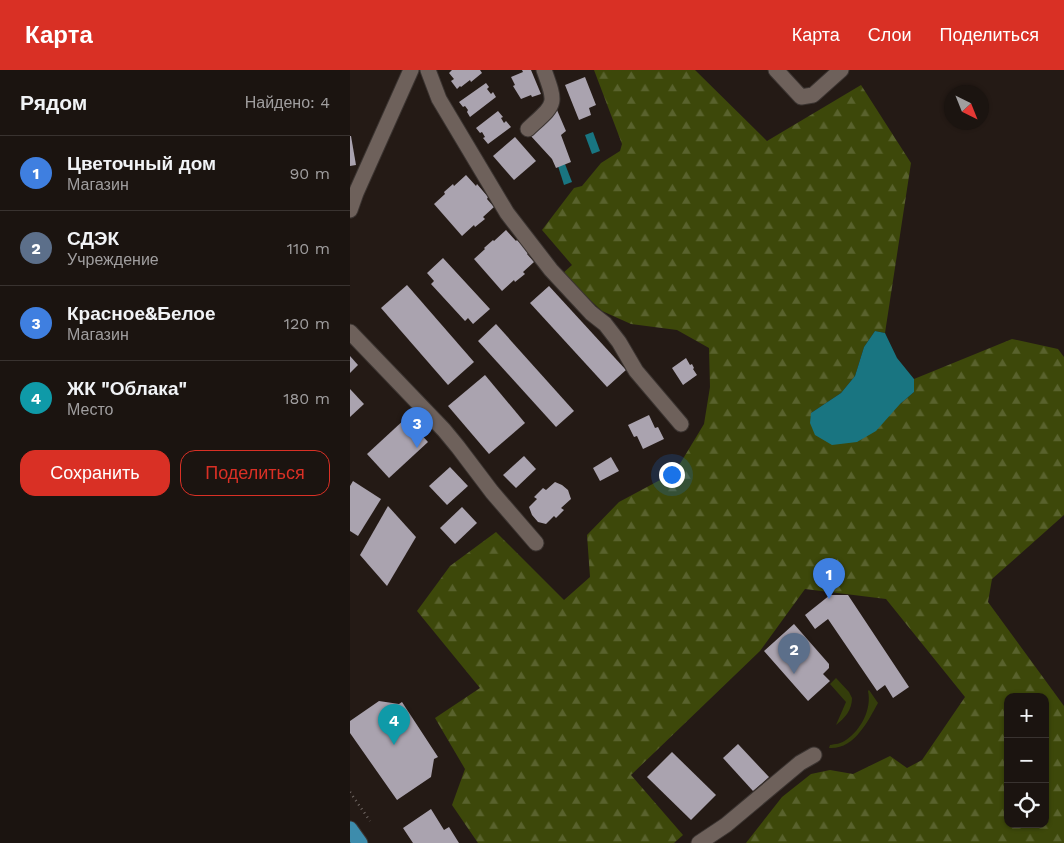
<!DOCTYPE html>
<html lang="ru">
<head>
<meta charset="utf-8">
<style>
	:root { --surface:#1b1410; --page:#28211e; --text:#f1f3f6; --muted:#a09e9f; --line:#393330; --accent:#d93025 }
	body { margin:0; font-family:"Work Sans",sans-serif; background:var(--page); color:var(--text) }
	.controls { position:absolute; right:15px; bottom:15px; display:grid; overflow:hidden; border-radius:10px; box-shadow:0 1px 4px #0004 }
	.controls button { width:45px; height:45px; display:grid; place-items:center; padding:0; border:0; border-bottom:1px solid var(--line); background:var(--surface); color:var(--text); font:25px sans-serif }
	.compass { position:absolute; left:594px; top:15px; width:45px; height:45px; border-radius:50%; background:var(--surface); box-shadow:0 1px 4px #0004; rotate:137deg }
	.you { position:absolute; left:321px; top:404px; width:18px; height:18px; margin:-12px; border:4px solid #fff; border-radius:50%; background:#1a73e8; box-shadow:0 0 0 8px #1a73e833 }
	.badge { display:grid; place-items:center; width:32px; height:32px; border-radius:50%; background:var(--accent); color:#fff; font-size:16px; font-weight:700 }
	.pin { position:absolute; translate:-50% -41px; filter:drop-shadow(0 1px 2px #0008) }
	.pin::after { content:''; position:absolute; top:26px; width:18px; height:15px; background:inherit; clip-path:polygon(0 0,100% 0,50% 100%) }
	.list { margin:0; padding:0; list-style:none }
	h2 { display:flex; justify-content:space-between; align-items:center; height:65px; margin:0; padding:0 20px; font-size:21px }
	h2 small { font-size:16px; font-weight:400; color:var(--muted) }
	.list li { display:grid; grid-template-columns:32px 1fr auto; gap:15px; align-items:center; box-sizing:border-box; height:75px; padding:0 20px; border-top:1px solid var(--line) }
	.list b { display:block; font-size:19px; white-space:nowrap }
	.list p { margin:0; font-size:16px; white-space:nowrap; color:var(--muted) }
	.list em { font-size:16px; font-style:normal; color:var(--muted) }
	.actions { display:flex; gap:10px; padding:15px 20px }
	.actions a { flex:1; padding:11px 0; border:1px solid var(--accent); border-radius:15px; text-align:center; font-size:18px; color:var(--accent) }
	.actions .main { background:var(--accent); color:#fff }
	.icon { flex:none; width:28px; height:28px; fill:none; stroke:currentColor; stroke-width:2; stroke-linecap:round; stroke-linejoin:round }
	.map { position:relative; flex:none; width:714px; height:773px; overflow:hidden }
	header { display:flex; align-items:center; gap:30px; box-sizing:border-box; height:70px; padding:0 25px; background:var(--accent); color:#fff }
	header strong { font-size:24px }
	nav { display:flex; gap:28px; margin-inline-start:auto; font-size:18px }
	main { display:flex }
	aside { flex:1; background:var(--surface) }
	.map>svg:first-child { display:block }
	.green { fill:#343d0b }
	.forest { fill:url(#forest-firs); fill-rule:evenodd }
	.water { fill:#197581 }
	.building { fill:#aaa3af }
	.lines { fill:none; stroke-linecap:round; stroke-linejoin:round }
	.minor-casing { stroke:#3b3431; stroke-width:17 }
	.major-casing { stroke:#3b3431; stroke-width:17 }
	.path { stroke:#736a66; stroke-width:2.5; stroke-dasharray:1 4; stroke-linecap:butt }
	.minor { stroke:#6e615b; stroke-width:15 }
	.major { stroke:#3d8cac; stroke-width:15 }
</style>
</head>
<body>
<header>
<strong>Карта</strong>
<nav><a>Карта</a><a>Слои</a><a>Поделиться</a></nav>
</header>
<main>
<aside>
<h2>Рядом<small>Найдено: 4</small></h2>
<ul class="list">
<li><span class="badge" style="background:#3f7fe0">1</span><div><b>Цветочный дом</b><p>Магазин</p></div><em>90 m</em></li>
<li><span class="badge" style="background:#5c6f8a">2</span><div><b>СДЭК</b><p>Учреждение</p></div><em>110 m</em></li>
<li><span class="badge" style="background:#3f7fe0">3</span><div><b>Красное&amp;Белое</b><p>Магазин</p></div><em>120 m</em></li>
<li><span class="badge" style="background:#0f9aa8">4</span><div><b>ЖК &quot;Облака&quot;</b><p>Место</p></div><em>180 m</em></li>
</ul>
<div class="actions"><a class="main">Сохранить</a><a>Поделиться</a></div>
</aside>
<div class="map">
<svg width="714" height="773" viewBox="0 0 714 773">
	<defs>
		<pattern id="forest-firs" width="22" height="20" patternUnits="userSpaceOnUse" patternTransform="scale(1.25)"><rect width="22" height="20" fill="#3d480a"/><path d="M5 1l3.5 6h-7zM16 11l3.5 6h-7z" fill="#59622d"/></pattern>
	</defs>
	<rect width="100%" height="100%" fill="#241a15"/>
	<g class="green">
		<path d="M486 608 499 622 502 628C502 640 495 648 486 655L496 632 480 614Z"/>
		<path d="M519 620 528 633C518 651 504 680 479 678L480 675C485 674 491 674 496 670 511 660 522 639 518 621Z"/>
	</g>
	<path class="forest" d="M244 0H345L417 71 511 15 561 93 535 263 525 261 514 277 505 306 491 323 461 343 550 334 564 322V309L662 269 708 279 714 287V445L642 509 638 532 714 636V773H396L432 727 461 704 480 700 503 704 540 686 557 698 572 690 615 627 536 529 455 519 410 581 281 705 333 765 324 773H128L102 735 115 699 85 648 130 618 67 541 100 496 146 462 214 530 240 507 237 465 269 432 325 402 354 354 360 317 359 278 327 260 281 254 252 241 212 204 222 195 192 160 224 118 232 116 251 93 270 81 272 74ZM658 627H695V754H658Z"/>
	<g class="water">
		<polygon points="243,62 250,81 242,84 235,65"/>
		<polygon points="215,94 222,112 214,115 208,96"/>
		<polygon points="525,261 535,263 547,288 564,309 564,322 550,334 526,361 507,372 482,375 465,365 460,353 461,343 491,323 505,306 514,277"/>
	</g>
	<g class="building">
		<polygon points="102,0 130,0 132,3 121,12 120,10 111,17 110,16 107,19 101,11 104,9 99,3"/>
		<polygon points="172,0 181,0 191,24 182,27 181,25 171,29 163,16 165,15 161,7 173,2"/>
		<polygon points="235,7 246,35 239,38 241,45 229,50 215,15"/>
		<polygon points="136,13 139,17 137,19 141,24 143,22 146,27 120,47 117,42 118,40 115,36 113,37 109,32"/>
		<polygon points="207,40 216,61 211,65 221,92 206,98 202,89 180,65"/>
		<polygon points="148,41 153,47 151,48 154,53 156,51 161,57 138,74 133,68 135,67 132,62 130,63 126,58"/>
		<polygon points="0,66 1,66 6,95 0,96"/>
		<polygon points="165,67 186,91 164,110 143,86"/>
		<polygon points="116,105 126,116 127,114 138,127 137,129 144,137 133,147 135,149 125,157 124,155 112,166 84,134 95,124 94,122 103,114 104,116"/>
		<polygon points="156,160 166,171 167,170 179,182 177,184 184,192 173,202 175,204 165,212 164,210 152,221 124,189 135,179 134,178 143,170 144,171"/>
		<polygon points="93,188 140,239 123,254 118,248 115,251 81,214 84,211 77,203"/>
		<polygon points="57,215 124,292 98,315 31,238"/>
		<polygon points="199,216 276,300 257,317 180,233"/>
		<polygon points="146,254 224,341 206,357 128,271"/>
		<polygon points="0,286 8,295 0,303"/>
		<polygon points="336,288 340,295 342,294 344,298 343,299 347,305 333,315 322,298"/>
		<polygon points="135,305 175,353 139,384 98,336"/>
		<polygon points="0,319 14,334 0,347"/>
		<polygon points="299,345 305,358 308,357 314,369 293,379 287,366 284,367 278,355"/>
		<polygon points="56,348 78,372 39,408 17,384"/>
		<polygon points="174,386 186,399 166,418 153,405"/>
		<polygon points="261,387 269,401 250,411 243,398"/>
		<polygon points="100,397 118,416 97,435 79,416"/>
		<polygon points="3,411 31,429 8,466 0,461 0,416"/>
		<polygon points="205,412 212,415 218,420 221,429 211,438 214,440 206,448 204,446 196,454 188,452 182,445 179,437 187,429 184,427 193,418 196,420"/>
		<polygon points="38,436 66,467 37,516 10,485"/>
		<polygon points="112,437 127,453 105,474 90,458"/>
		<polygon points="480,525 498,525 559,617 543,628 535,615 527,621 478,549 465,559 455,545"/>
		<polygon points="444,554 479,594 479,598 473,604 480,611 458,631 414,581"/>
		<polygon points="29,631 49,634 52,632 88,687 84,689 81,707 47,730 0,663 0,651"/>
		<polygon points="388,674 419,707 403,721 373,688"/>
		<polygon points="322,682 366,725 341,750 297,707"/>
		<polygon points="81,739 94,760 99,757 109,773 63,773 53,758"/>
	</g>
	<g class="lines">
		<g class="minor-casing">
			<g id="minor">
				<polyline points="78,0 89,29 157,143 201,200 241,243 255,254 269,272 286,301 331,354"/>
				<polyline points="426,0 451,27 463,25 491,0"/>
				<path d="M178 59C206 33 207 36 194 0"/>
				<polyline points="0,140 6,123 61,0"/>
				<polyline points="0,262 94,360 108,377 142,422 186,473"/>
				<polyline points="349,773 376,755 450,693 464,685"/>
			</g>
		</g>
		<g class="major-casing">
			<polyline id="major" points="0,759 10,773"/>
		</g>
		<polyline class="path" points="0,722 20,751"/>
		<use href="#minor" class="minor"/>
		<use href="#major" class="major"/>
	</g>
</svg>
<div class="controls">
<button>+</button>
<button>−</button>
<button><svg class="icon" aria-label="locate" viewBox="0 0 24 24"><circle cx="12" cy="12" r="6"/><path d="M12 2v4M12 18v4M2 12h4M18 12h4"/></svg></button>
</div>
<svg class="compass" viewBox="-18 -18 36 36"><path d="M0-13l5 13h-10z" fill="#e53935"/><path d="M0 13l5-13h-10z" fill="#a09e9f"/></svg>
<div class="you"></div>
<div class="pin badge" style="left:479px;top:529px;background:#3f7fe0">1</div>
<div class="pin badge" style="left:444px;top:604px;background:#5c6f8a">2</div>
<div class="pin badge" style="left:67px;top:378px;background:#3f7fe0">3</div>
<div class="pin badge" style="left:44px;top:675px;background:#0f9aa8">4</div>
</div>
</main>
</body>
</html>
